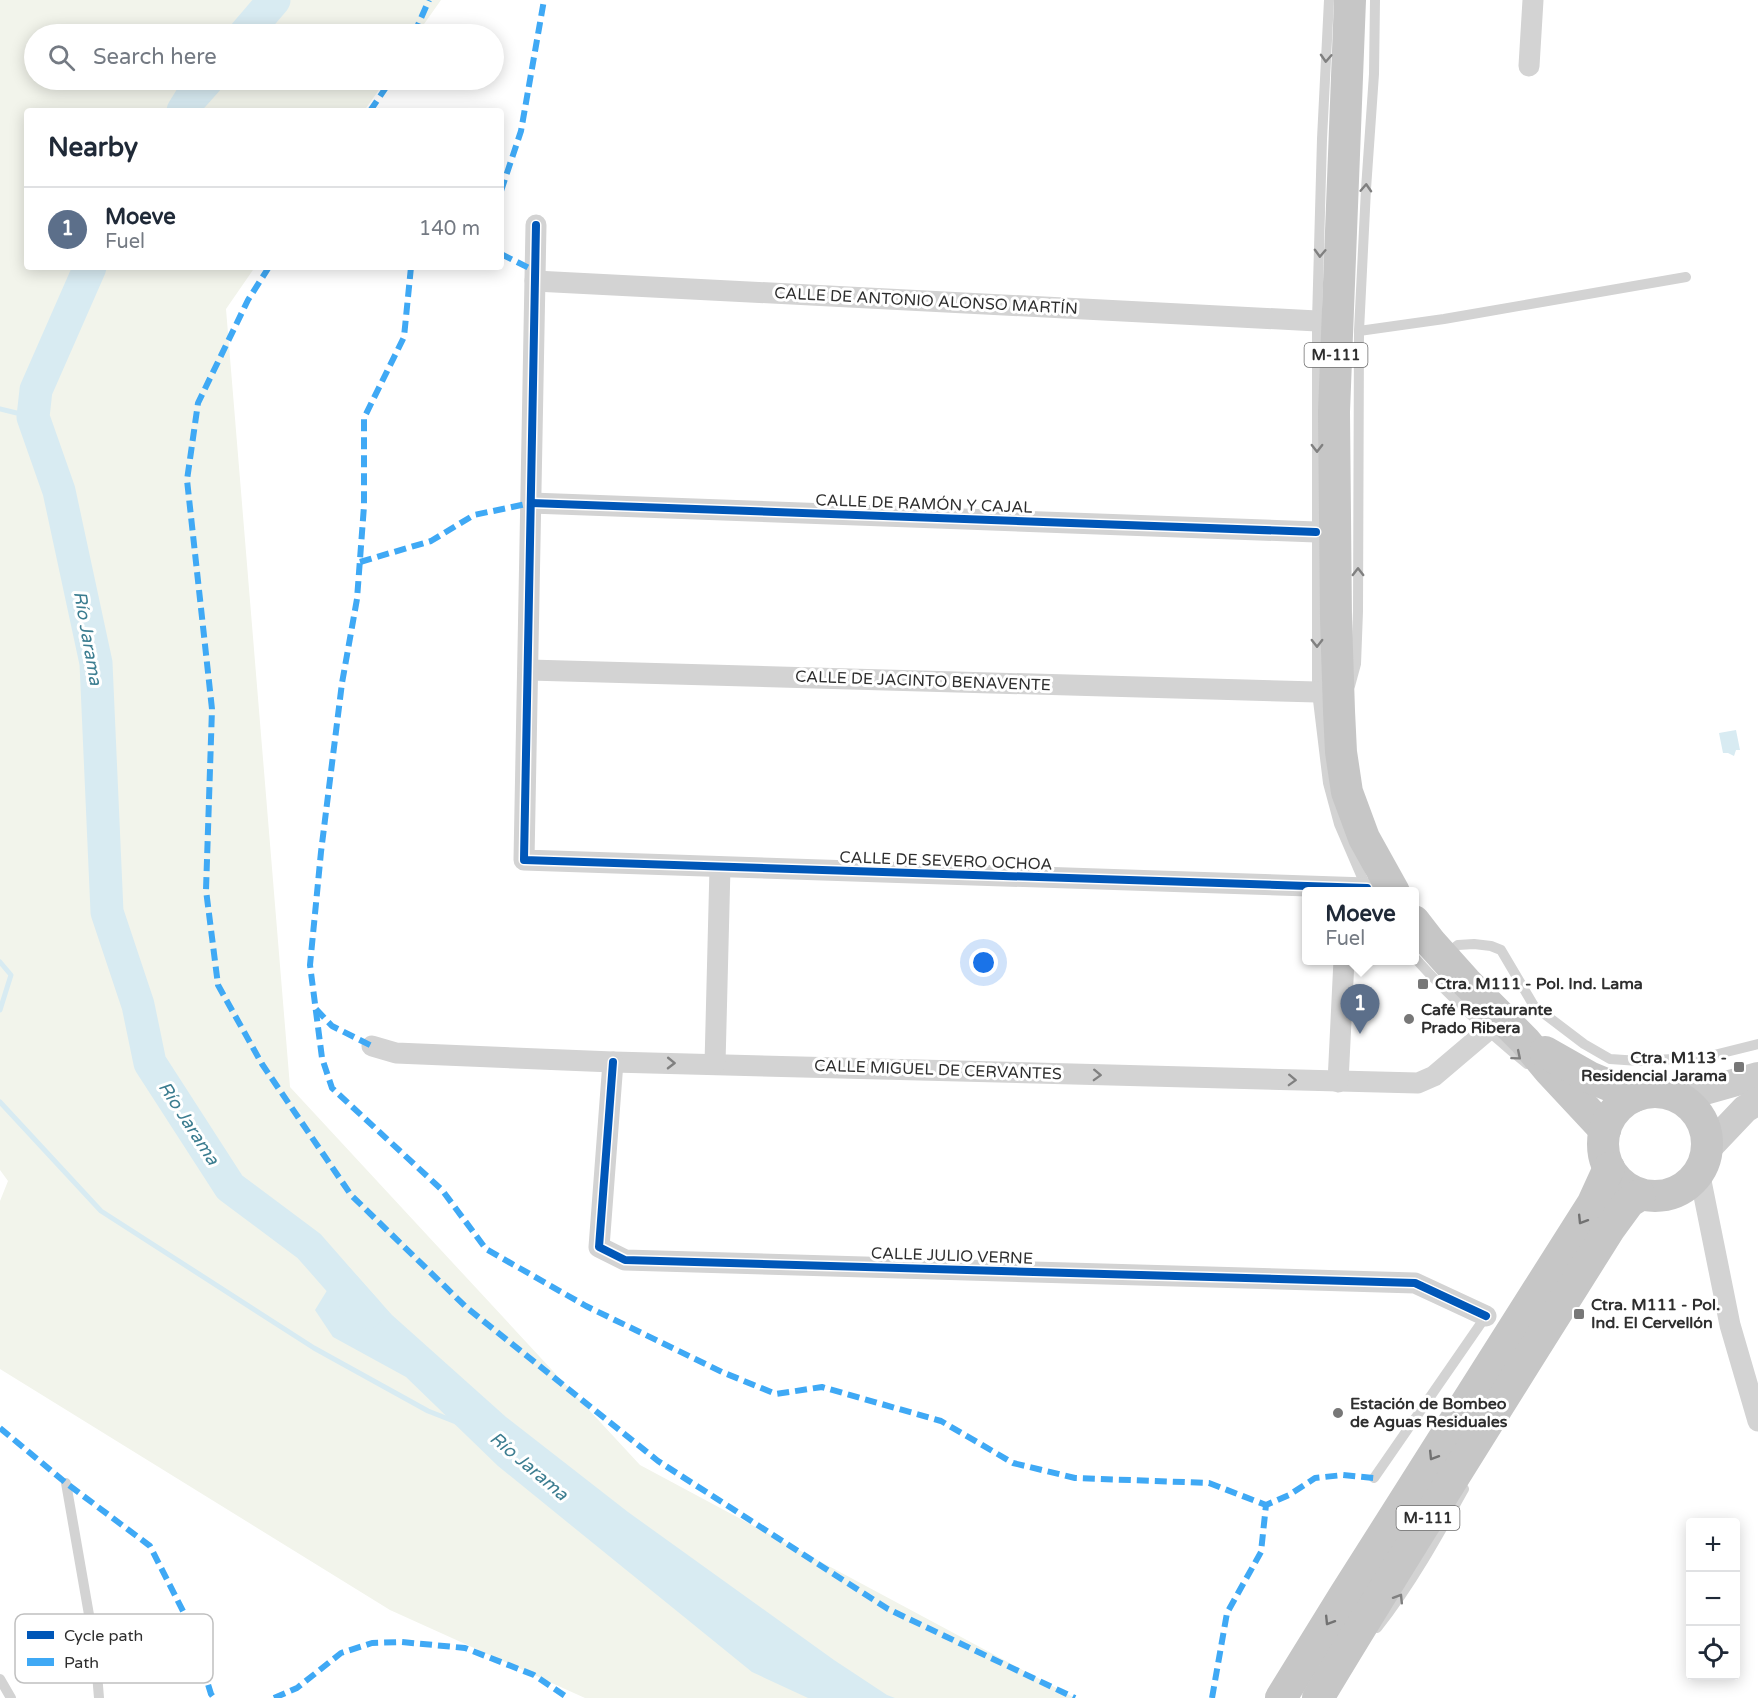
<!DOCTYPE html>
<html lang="en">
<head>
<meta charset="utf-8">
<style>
	:root { --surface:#fff; --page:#f2f2f3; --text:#1f2937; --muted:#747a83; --line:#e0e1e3; --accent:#b45309 }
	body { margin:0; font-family:"Varela Round",sans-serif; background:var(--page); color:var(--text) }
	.controls { position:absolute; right:18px; bottom:18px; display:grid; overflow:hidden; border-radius:6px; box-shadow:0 3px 15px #0003 }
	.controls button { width:54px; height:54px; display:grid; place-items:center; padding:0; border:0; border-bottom:2px solid var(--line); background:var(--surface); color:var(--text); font:30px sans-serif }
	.you { position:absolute; left:984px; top:963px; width:21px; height:21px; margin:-15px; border:4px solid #fff; border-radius:50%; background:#1a73e8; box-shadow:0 0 0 9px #1a73e833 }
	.badge { display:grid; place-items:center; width:39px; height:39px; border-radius:50%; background:var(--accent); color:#fff; font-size:20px; font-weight:700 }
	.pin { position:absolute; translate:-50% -50px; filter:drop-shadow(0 2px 3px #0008) }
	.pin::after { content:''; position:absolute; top:32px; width:21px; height:18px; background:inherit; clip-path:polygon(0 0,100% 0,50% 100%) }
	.popup { position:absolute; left:1302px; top:887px; width:117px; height:78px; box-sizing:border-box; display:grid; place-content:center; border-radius:6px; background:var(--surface); filter:drop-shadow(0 2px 4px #0005); font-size:20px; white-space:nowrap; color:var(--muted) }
	.popup b { font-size:22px; color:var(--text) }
	.popup::after { content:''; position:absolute; left:50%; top:100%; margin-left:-12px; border:12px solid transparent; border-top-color:var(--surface) }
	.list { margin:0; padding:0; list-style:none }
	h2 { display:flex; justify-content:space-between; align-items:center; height:78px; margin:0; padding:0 24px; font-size:26px }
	h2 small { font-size:20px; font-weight:400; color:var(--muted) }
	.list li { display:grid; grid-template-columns:39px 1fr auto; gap:18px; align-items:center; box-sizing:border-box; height:84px; padding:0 24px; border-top:2px solid var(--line) }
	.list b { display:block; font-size:22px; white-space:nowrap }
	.list p { margin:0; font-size:20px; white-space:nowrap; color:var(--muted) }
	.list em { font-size:20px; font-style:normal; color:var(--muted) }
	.icon { flex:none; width:33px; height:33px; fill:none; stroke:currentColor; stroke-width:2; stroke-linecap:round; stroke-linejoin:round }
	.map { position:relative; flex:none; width:1758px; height:1698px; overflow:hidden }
	.search { position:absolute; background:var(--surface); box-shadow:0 3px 15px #0003; left:24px; top:24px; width:480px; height:66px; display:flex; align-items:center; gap:15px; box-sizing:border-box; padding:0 21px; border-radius:33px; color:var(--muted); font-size:22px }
	.panel { position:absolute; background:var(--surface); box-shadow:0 3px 15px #0003; left:24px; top:108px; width:480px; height:162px; border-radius:6px }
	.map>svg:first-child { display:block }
	.green { fill:#f2f4eb }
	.water { fill:#d8ebf2 }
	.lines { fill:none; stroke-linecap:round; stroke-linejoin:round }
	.stream { stroke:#d8ebf2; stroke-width:5 }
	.river { stroke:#d8ebf2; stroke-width:33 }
	.lane { stroke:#d3d3d3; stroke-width:10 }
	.street { stroke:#d3d3d3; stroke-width:21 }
	.secondary { stroke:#ccc; stroke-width:28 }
	.primary { stroke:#c6c6c6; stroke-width:32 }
	.quiet { stroke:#3fa9f5; stroke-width:6; stroke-dasharray:12 6; stroke-linecap:butt }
	.cycleway-casing { stroke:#fff; stroke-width:11 }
	.cycleway { stroke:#0057b8; stroke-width:8 }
	.oneway { stroke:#808080 }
	.oneway2 { stroke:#727272 }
	.poi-dot { fill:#777; stroke:#fff; stroke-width:2 }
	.labels { text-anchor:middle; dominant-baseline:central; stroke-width:6; stroke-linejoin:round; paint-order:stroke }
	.shield { fill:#fff; stroke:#6d6d6d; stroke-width:1.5 }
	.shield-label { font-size:15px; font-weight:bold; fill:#2e2e2e }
	.street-label { font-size:16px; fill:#2e2e2e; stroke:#fff }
	.poi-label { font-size:16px; font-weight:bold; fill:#2e2e2e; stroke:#fff; text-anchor:start }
	.water-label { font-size:18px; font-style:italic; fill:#3c7d90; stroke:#fff }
	.key { fill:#fff; stroke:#c0c0c0; stroke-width:1.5 }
	.key-label { font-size:16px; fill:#2e2e2e }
</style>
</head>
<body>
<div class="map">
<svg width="1758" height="1698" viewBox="0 0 1758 1698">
	<rect width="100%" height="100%" fill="#fff"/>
	<polygon class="green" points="0,0 441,0 417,34 34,34 34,80 386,80 364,111 27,111 27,267 255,267 226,309 290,1087 640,1465 1075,1698 585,1698 390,1610 0,1369 0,1201 8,1181 0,1170"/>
	<g class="water">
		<polygon points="1736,730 1740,750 1736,750 1734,756 1728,753 1723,753 1719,733"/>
		<polygon points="349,1267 392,1315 506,1417 628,1512 834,1660 887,1695 895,1698 808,1698 752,1672 498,1466 406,1377 333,1337 315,1310 331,1284"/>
	</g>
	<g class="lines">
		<g class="stream">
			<polyline points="0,409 33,417"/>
			<polyline points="0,962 11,975 0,1010"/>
			<polyline points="0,1102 101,1211 314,1348 428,1411 456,1422"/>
		</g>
		<g class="river">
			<polyline points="245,34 274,0"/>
			<polyline points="183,111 191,98 207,80"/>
			<polyline points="90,267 36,390 33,417 59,491 96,663 107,912 138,1005 150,1063 230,1187 309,1246 367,1312"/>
		</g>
		<g class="lane">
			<polyline points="1329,0 1322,139 1317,321 1317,692 1328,783 1339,824 1367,889"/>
			<polyline points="1359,331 1444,319 1686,277"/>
			<polyline points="1350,686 1356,664 1358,611 1359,331 1366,189 1374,74 1375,0"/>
			<polyline points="1444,956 1458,945 1474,944 1491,946 1501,950 1534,1006 1584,1044 1610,1059 1639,1061 1706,1057 1758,1044"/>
			<path d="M1414 957C1449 996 1487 1031 1527 1064"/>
			<polyline points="1374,1478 1486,1316"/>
			<polyline points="66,1483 95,1649 99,1698"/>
			<path d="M1377 1628C1411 1585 1438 1536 1464 1489"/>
			<polyline points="0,1679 11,1698"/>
		</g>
		<g class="street">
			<polyline points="1529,66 1533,0"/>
			<polyline points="536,225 524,860 1367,888"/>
			<polyline points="535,281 1317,321"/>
			<polyline points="531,503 1316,532"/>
			<polyline points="529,670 1317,692"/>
			<polyline points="372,1046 396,1053 613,1062 1418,1083 1434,1076 1487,1031"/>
			<polyline points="613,1062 599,1247 625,1260 1415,1283 1486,1316"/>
			<polyline points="715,1064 720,867"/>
			<polyline points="1338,1082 1344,960"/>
			<polyline points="1699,1171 1730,1325 1758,1421"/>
		</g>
		<g class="secondary">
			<polyline points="1669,1094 1694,1094 1758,1076"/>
			<polyline points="1707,1149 1745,1109 1758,1101"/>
		</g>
		<g class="primary">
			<polyline points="1350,0 1334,412 1336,619 1339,711 1341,752 1347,792 1364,838 1394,892"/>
			<polyline points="1414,921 1431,943 1466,982 1525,1041 1549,1070 1605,1130"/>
			<polyline points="1545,1052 1589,1077 1635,1096"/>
			<circle cx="1655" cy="1144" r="52"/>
			<polyline points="1281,1698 1344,1596 1593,1203 1609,1168"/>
			<path d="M1318 1698C1413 1540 1512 1384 1610 1228L1629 1202 1640 1195"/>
		</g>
		<g class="quiet">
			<polyline points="414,34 429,0"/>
			<polyline points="370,111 391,80"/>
			<polyline points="501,191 521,131 544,0"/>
			<polyline points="501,254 535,271"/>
			<polyline points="269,267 248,300 198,403 187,480 212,709 206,890 218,985 262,1064 351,1195 466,1307 658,1461 888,1609 1075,1698"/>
			<polyline points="411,267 404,337 364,418 364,506 357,599 342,683 321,852 310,965 322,1058 332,1088 442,1190 486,1249 586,1306 722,1372 776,1394 822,1387 941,1421 1013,1463 1075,1478 1209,1483 1266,1505"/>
			<polyline points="360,562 431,541 474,515 531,503"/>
			<polyline points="316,1009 332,1026 372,1046"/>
			<polyline points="0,1428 66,1483 150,1546 189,1623 211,1694 214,1698"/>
			<polyline points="274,1698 297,1688 341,1653 372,1643 402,1642 465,1648 534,1675 568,1698"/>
			<polyline points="1212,1698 1227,1613 1261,1552 1266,1505 1289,1495 1315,1478 1343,1475 1374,1478"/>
		</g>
		<g class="cycleway-casing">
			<g id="cycleway">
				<polyline points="536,225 524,860 1367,888"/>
				<polyline points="531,503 1316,532"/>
				<polyline points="613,1062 599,1247 625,1260 1415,1283 1486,1316"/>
			</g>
		</g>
		<use href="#cycleway" class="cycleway"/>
	</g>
	<defs><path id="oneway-chevron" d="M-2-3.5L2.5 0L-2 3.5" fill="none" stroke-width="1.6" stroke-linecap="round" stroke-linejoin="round" transform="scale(1.5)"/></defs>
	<g class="oneway">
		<use href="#oneway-chevron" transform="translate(1326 58) rotate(93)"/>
		<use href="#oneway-chevron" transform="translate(1366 188) rotate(-87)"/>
		<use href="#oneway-chevron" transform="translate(1320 253) rotate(92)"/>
		<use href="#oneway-chevron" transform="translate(1317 448) rotate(90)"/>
		<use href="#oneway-chevron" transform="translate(1358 572) rotate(-90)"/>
		<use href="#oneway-chevron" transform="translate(1317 643) rotate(90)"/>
		<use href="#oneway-chevron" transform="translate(1517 1056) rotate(40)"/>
		<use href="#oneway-chevron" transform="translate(671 1063) rotate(1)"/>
		<use href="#oneway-chevron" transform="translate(1097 1075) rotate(2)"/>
		<use href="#oneway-chevron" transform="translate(1292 1080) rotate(2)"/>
		<use href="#oneway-chevron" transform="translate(1399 1598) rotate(-58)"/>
	</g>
	<g class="oneway2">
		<use href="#oneway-chevron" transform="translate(1582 1220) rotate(122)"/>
		<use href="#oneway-chevron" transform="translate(1433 1456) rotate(122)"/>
		<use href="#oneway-chevron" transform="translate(1329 1621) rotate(122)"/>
	</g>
	<g class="poi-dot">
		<rect x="1417" y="978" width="12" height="12" rx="3"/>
		<circle cx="1409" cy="1019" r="6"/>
		<rect x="1733" y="1061" width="12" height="12" rx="3"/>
		<rect x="1573" y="1308" width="12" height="12" rx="3"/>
		<circle cx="1338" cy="1413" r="6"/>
	</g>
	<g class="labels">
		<g class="shield">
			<rect x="1304.5" y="343" width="63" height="24" rx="4.5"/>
			<rect x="1396.5" y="1506" width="63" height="24" rx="4.5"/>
		</g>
		<g class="shield-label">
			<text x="1336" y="355">M-111</text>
			<text x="1428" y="1518">M-111</text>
		</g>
		<g class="street-label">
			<text transform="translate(926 301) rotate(3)">CALLE DE ANTONIO ALONSO MARTÍN</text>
			<text transform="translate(924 504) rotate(2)">CALLE DE RAMÓN Y CAJAL</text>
			<text transform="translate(923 681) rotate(2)">CALLE DE JACINTO BENAVENTE</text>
			<text transform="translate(946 861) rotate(2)">CALLE DE SEVERO OCHOA</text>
			<text transform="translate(938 1070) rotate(2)">CALLE MIGUEL DE CERVANTES</text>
			<text transform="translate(952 1256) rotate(2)">CALLE JULIO VERNE</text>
		</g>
		<g class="poi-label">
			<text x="1435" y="984">Ctra. M111 - Pol. Ind. Lama</text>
			<text x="1421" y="1010">Café Restaurante<tspan x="1421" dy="18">Prado Ribera</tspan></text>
			<text x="1727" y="1058" text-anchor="end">Ctra. M113 -<tspan x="1727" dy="18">Residencial Jarama</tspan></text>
			<text x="1591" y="1305">Ctra. M111 - Pol.<tspan x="1591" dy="18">Ind. El Cervellón</tspan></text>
			<text x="1350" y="1404">Estación de Bombeo<tspan x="1350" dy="18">de Aguas Residuales</tspan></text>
		</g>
		<g class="water-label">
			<text transform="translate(88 638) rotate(80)">Río Jarama</text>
			<text transform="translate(189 1123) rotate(57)">Río Jarama</text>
			<text transform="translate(529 1466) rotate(40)">Río Jarama</text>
		</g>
	</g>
	<rect x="15" y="1614" width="198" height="69" rx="9" class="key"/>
	<rect x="27" y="1631" width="27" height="8" fill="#0057b8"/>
	<rect x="27" y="1658" width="27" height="8" fill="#3fa9f5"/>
	<g class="key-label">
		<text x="64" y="1641">Cycle path</text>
		<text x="64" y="1668">Path</text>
	</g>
</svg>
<div class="controls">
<button>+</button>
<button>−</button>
<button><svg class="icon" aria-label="locate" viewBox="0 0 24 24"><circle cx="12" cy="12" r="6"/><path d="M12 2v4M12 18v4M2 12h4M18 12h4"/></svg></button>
</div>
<div class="you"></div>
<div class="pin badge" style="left:1360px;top:1034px;background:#5c6f8a">1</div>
<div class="popup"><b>Moeve</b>Fuel</div>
<div class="search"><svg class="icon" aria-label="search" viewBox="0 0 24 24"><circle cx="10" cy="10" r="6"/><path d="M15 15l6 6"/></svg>Search here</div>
<section class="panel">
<h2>Nearby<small></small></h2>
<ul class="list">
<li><span class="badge" style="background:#5c6f8a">1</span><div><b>Moeve</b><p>Fuel</p></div><em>140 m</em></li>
</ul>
</section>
</div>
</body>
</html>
